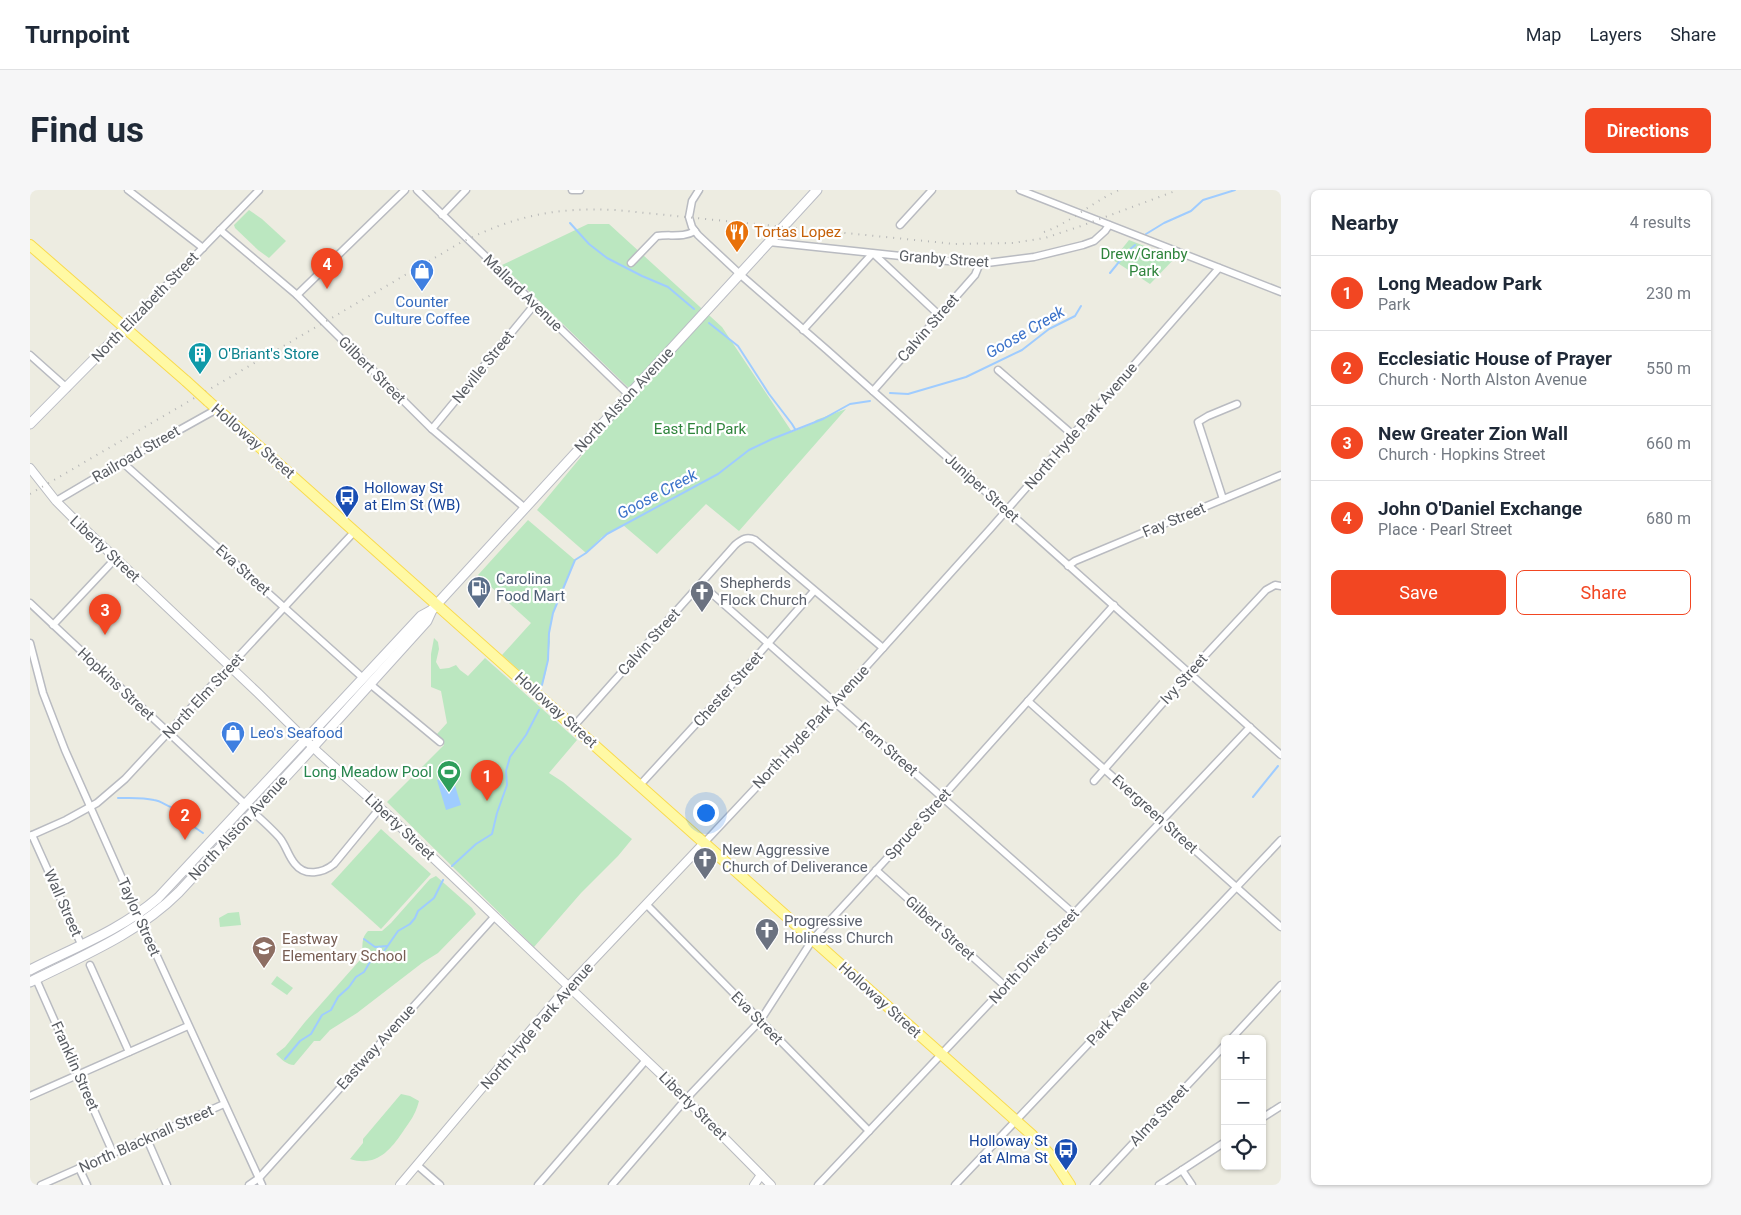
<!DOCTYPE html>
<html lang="en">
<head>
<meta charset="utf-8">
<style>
	:root { --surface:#fff; --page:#f6f6f7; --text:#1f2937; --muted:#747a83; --line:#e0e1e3; --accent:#f24622 }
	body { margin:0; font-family:Roboto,sans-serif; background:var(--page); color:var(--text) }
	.controls { position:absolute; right:15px; bottom:15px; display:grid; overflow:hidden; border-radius:8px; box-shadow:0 1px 4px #0004 }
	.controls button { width:45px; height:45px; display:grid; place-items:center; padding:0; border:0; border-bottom:1px solid var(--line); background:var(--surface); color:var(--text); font:25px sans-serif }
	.you { position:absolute; left:675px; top:622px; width:18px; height:18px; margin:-12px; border:4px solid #fff; border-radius:50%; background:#1a73e8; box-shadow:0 0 0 8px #1a73e833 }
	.badge { display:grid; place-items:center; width:32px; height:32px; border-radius:50%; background:var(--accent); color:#fff; font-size:16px; font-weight:700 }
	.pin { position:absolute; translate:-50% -41px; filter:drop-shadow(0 1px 2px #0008) }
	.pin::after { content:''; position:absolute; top:26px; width:18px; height:15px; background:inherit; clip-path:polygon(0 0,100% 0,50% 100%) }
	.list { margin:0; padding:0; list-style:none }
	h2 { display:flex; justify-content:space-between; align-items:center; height:65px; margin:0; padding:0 20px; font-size:21px }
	h2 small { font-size:16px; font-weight:400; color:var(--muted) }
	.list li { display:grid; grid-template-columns:32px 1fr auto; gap:15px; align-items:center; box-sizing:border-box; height:75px; padding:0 20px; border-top:1px solid var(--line) }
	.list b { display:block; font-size:19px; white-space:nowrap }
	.list p { margin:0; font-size:16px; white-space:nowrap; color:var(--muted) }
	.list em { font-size:16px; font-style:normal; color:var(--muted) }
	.actions { display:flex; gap:10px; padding:15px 20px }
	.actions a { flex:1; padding:11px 0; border:1px solid var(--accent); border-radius:8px; text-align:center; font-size:18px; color:var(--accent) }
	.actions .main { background:var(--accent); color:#fff }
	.icon { flex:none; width:28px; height:28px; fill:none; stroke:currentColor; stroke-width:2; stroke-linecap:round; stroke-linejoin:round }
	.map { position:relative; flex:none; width:1251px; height:995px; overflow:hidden; border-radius:8px }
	header { display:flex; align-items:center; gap:30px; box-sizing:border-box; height:70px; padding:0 25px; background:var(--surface); border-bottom:1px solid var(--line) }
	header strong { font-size:24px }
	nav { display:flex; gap:28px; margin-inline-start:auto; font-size:18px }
	.intro { display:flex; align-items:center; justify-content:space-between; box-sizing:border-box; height:120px; padding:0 30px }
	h1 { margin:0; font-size:35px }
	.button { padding:12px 22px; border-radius:8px; background:var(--accent); color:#fff; font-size:18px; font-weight:700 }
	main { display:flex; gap:30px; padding:0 30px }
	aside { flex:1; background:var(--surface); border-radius:8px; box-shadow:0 1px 4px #0004 }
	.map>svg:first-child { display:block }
	.green { fill:#bbe7c0 }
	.water { fill:#9fccff }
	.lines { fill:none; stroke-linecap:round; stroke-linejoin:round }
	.stream { stroke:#9fccff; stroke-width:2 }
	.minor-casing { stroke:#b9bbc1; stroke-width:9 }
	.tertiary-casing { stroke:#b9bbc1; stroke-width:10 }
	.secondary-casing { stroke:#babcc4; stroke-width:11 }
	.primary-casing { stroke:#f9da4e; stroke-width:12 }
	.minor { stroke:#fff; stroke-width:6 }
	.tertiary { stroke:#fff; stroke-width:8 }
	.secondary { stroke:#fff; stroke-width:9 }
	.primary { stroke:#fff9a4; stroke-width:10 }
	.rail { stroke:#b5b6b6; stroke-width:2; stroke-dasharray:1 6; stroke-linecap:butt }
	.primary-bridge-casing { stroke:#f9da4e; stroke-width:12; stroke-linecap:butt }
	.primary-bridge { stroke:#fff9a4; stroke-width:10 }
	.labels { text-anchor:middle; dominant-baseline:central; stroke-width:4.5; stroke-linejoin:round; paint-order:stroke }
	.food-label { font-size:15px; fill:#c56008; stroke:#fff; text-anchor:start }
	.park-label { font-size:15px; fill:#2f843c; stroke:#fff }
	.street-label { font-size:15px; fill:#595d63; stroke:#fff }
	.shop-label { font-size:15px; fill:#366cbe; stroke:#fff }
	.culture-label { font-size:15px; fill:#0d838f; stroke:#fff; text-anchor:start }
	.transit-label { font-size:15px; fill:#164399; stroke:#fff; text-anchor:start }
	.service-label { font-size:15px; fill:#4e5e75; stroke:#fff; text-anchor:start }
	.worship-label { font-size:15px; fill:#5b616d; stroke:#fff; text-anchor:start }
	.leisure-label { font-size:15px; fill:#27864d; stroke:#fff; text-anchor:end }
	.education-label { font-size:15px; fill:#785e54; stroke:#fff; text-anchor:start }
	.water-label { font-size:16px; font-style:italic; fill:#3b72c9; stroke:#fff }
</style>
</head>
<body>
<header>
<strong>Turnpoint</strong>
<nav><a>Map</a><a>Layers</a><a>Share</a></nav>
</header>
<div class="intro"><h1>Find us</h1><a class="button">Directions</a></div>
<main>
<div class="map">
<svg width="1251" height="995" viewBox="0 0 1251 995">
	<rect width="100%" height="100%" fill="#edece1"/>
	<g class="green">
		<polygon points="219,20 232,29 256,51 239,68 228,60 205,38 204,35"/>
		<polygon points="558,34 579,34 692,137 762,242 782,234 786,230 816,219 709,341 676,314 627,364 593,335 572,347 556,363 507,320 604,203 472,75"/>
		<polygon points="1099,50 1145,68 1120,94 1083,70"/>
		<polygon points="498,330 545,370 523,423 519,443 520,452 516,482 511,500 472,465 501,433 448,385"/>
		<polygon points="404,448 408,452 409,459 406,472 410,479 419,478 426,475 430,480 438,486 455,468 547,550 519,583 533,592 602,649 588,666 551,703 504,757 357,612 414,555 407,544 417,533 411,501 401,497 401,464"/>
		<polygon points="351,639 401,684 351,739 301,694"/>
		<path d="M406 686 442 718 446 724 408 763 392 773 327 823 300 840 290 851H284L264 875C257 875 251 869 246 864L255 857 275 832 330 770C335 759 329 750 338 741H352L361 733 400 689Z"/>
		<polygon points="209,722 211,735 190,737 189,728 198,723"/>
		<polygon points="247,786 263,798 257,805 241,794"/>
		<path d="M371 904 380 906 389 911C385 926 380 931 372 943 359 962 345 977 320 969L333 953V949Z"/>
	</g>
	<polygon class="water" points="422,586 431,615 416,620 407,590"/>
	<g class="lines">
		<g class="stream">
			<polyline points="540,33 559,54 577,68 612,86 638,97 664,119"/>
			<polyline points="1116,44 1134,33 1161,21 1173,10 1205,0"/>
			<polyline points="1080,83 1097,62 1105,55"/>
			<polyline points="679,133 708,156 739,204 762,234 765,239"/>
			<polyline points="860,203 878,204 936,187 992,160 1019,139 1045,126 1051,116"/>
			<polyline points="512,495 518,470 519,443 523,423 545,370 556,363 577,344 688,284 719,260 742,249 793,229 820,214 840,211"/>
			<polyline points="1223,607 1248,576"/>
			<path d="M88 608C99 608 112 607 124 610 133 611 139 619 149 619L151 628 173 643"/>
			<polyline points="422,676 446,654 462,644 467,623 477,595 476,581 480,567 496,545 509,520"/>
			<polyline points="334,749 345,757 357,756"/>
			<polyline points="255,869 270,851 281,844 292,825 301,820 308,807 319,797 326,787 334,782 340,772 350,767 368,741 380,734 385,728 388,721 404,708 413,690"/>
		</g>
		<g class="minor-casing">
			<g id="minor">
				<polyline points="98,0 173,58"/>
				<polyline points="387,0 599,205"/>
				<polyline points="542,0 550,0"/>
				<polyline points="669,0 662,11 659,27 662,37 668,45 713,87 797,160 1251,565"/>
				<polyline points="990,0 1251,102"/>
				<polyline points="412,25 436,0"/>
				<polyline points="870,35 902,0"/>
				<polyline points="190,40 267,105 402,239 495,318"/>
				<polyline points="739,52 918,71 957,73 1004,67 1053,55 1064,51 1075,41 1079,35"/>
				<polyline points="844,64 909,125"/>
				<path d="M601 73 627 46C640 44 653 48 665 41"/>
				<polyline points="267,105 375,0"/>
				<polyline points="95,138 229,0"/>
				<polyline points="773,140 842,64"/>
				<polyline points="0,165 37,198"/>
				<polyline points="968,180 1043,245"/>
				<polyline points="843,201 945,85 950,73"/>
				<polyline points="402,239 505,114"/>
				<polyline points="92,272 333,488"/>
				<polyline points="1193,309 1168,232 1178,226 1207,214"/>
				<polyline points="26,311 92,272 187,219"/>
				<polyline points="1038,376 1045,371 1251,285"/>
				<polyline points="671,394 1044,724"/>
				<polyline points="0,413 216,615"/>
				<polyline points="23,435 85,369"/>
				<polyline points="0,453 13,503 35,560 115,740 232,995"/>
				<polyline points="340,494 410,552"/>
				<polyline points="998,511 1251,737"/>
				<path d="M544 536 705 355C712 349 717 346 725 350L853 458"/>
				<polyline points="1064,591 1168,473 1236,400 1245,395 1251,396"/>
				<polyline points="610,595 698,499 784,401"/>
				<path d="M223 622C232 630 241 638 249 647 256 655 258 666 265 674 275 687 293 683 304 674L350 618"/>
				<polyline points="2,645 51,754"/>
				<polyline points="0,646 36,630 67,613 95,589 325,341"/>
				<polyline points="674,653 764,557 961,338 1189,78"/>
				<polyline points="846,680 975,796"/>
				<polyline points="616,714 839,941"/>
				<polyline points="60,775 99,862"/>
				<polyline points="6,789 83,963"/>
				<polyline points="1201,849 1251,795"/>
				<polyline points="0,906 158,836"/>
				<polyline points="1232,928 1251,916"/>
				<polyline points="117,949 137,995"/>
				<polyline points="387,975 410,995"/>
				<polyline points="49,978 57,995"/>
				<polyline points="1152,980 1162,995"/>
				<polyline points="11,995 194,914"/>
				<polyline points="219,995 229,988 465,726"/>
				<polyline points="508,995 616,870"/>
				<polyline points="582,995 656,909 730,831 783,749 872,652 1084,415"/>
				<polyline points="788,995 1220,537"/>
				<polyline points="925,995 1251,650"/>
				<polyline points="1064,995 1195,855"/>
				<polyline points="1129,995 1195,952"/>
			</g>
		</g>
		<g class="tertiary-casing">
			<g id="tertiary">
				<polyline points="0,278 26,311 42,327 228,503 289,563 358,625 635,888 741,995"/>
				<polyline points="370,995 533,802 674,653"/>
				<polyline points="724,995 731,985"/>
			</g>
		</g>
		<g class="secondary-casing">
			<g id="secondary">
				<polyline points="0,234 95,138"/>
				<path d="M0 780C43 758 91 740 128 708L391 426 402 420"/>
				<path d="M0 792C52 766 107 744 149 702L275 566 397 431 402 420 407 414 787 0"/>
			</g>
		</g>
		<g class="primary-casing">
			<g id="primary">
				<polyline points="0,55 156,191"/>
				<polyline points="178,211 1002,945 1021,966 1040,995"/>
			</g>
		</g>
		<use href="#minor" class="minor"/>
		<use href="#tertiary" class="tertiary"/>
		<use href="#secondary" class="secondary"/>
		<use href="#primary" class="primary"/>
		<g class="rail">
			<path d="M1014 42C1040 33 1062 12 1089 0"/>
			<path d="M0 304 430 53C484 26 525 17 586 20L925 54 983 53 1015 48 1051 36 1148 0"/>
		</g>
		<g class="primary-bridge-casing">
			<polyline id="primary-bridge" points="156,191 178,211"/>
		</g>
		<use href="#primary-bridge" class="primary-bridge"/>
	</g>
	<defs>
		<g id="restaurant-pin" transform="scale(1.25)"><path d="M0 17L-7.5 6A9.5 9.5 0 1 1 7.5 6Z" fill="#e8710a" stroke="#fff"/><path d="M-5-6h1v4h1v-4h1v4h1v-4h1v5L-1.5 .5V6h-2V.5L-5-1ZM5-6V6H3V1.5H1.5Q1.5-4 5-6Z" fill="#fff"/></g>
		<g id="shop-pin" transform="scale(1.25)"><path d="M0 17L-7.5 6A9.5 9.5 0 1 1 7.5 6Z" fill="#3f7fe0" stroke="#fff"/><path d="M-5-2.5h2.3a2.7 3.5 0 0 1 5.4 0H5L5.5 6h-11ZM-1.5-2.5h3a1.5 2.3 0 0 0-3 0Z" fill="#fff"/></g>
		<g id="building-pin" transform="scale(1.25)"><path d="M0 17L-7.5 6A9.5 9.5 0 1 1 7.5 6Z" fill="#0f9aa8" stroke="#fff"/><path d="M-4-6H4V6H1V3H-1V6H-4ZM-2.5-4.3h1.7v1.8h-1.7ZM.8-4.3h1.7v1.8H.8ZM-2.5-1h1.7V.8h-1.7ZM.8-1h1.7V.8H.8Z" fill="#fff"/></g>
		<g id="bus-pin" transform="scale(1.25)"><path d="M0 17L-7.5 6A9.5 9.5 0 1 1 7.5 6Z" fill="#1a4fb4" stroke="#fff"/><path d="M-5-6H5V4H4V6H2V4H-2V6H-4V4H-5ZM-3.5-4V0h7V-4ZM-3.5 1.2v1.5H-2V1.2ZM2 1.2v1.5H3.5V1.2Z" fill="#fff"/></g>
		<g id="fuel-pin" transform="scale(1.25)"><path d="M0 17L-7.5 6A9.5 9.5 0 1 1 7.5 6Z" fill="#5c6f8a" stroke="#fff"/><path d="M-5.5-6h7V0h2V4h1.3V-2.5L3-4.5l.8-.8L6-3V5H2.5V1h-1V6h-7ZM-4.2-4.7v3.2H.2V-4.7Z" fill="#fff"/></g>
		<g id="church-pin" transform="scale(1.25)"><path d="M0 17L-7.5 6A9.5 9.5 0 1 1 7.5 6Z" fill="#6b7280" stroke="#fff"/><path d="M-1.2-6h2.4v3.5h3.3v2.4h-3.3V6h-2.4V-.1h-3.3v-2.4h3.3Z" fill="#fff"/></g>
		<g id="stadium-pin" transform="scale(1.25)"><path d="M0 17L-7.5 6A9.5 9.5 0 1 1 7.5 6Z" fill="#2e9e5b" stroke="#fff"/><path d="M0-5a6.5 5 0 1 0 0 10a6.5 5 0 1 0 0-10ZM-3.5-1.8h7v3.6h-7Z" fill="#fff"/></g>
		<g id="school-pin" transform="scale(1.25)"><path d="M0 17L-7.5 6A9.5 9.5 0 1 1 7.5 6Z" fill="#8d6e63" stroke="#fff"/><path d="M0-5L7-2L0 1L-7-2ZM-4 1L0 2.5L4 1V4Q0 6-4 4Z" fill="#fff"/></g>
	</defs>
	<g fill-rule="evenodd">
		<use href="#restaurant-pin" x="707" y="42"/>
		<use href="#shop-pin" x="392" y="81"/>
		<use href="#building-pin" x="170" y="164"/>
		<use href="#bus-pin" x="317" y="307"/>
		<use href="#fuel-pin" x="449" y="398"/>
		<use href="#church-pin" x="672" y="402"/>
		<use href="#shop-pin" x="203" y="543"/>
		<use href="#stadium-pin" x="419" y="582"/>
		<use href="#church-pin" x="675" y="669"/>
		<use href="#church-pin" x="737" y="740"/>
		<use href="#school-pin" x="234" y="758"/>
		<use href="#bus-pin" x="1036" y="960"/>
	</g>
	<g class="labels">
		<g class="food-label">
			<text x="724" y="42">Tortas Lopez</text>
		</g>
		<g class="park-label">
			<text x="1114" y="64">Drew/Granby<tspan x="1114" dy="17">Park</tspan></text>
			<text x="670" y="239">East End Park</text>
		</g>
		<g class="street-label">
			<text transform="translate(914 69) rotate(4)">Granby Street</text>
			<text transform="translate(493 103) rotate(44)">Mallard Avenue</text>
			<text transform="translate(115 117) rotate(-46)">North Elizabeth Street</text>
			<text transform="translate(898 138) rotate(-49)">Calvin Street</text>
			<text transform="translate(453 177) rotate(-51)">Neville Street</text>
			<text transform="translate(342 180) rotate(45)">Gilbert Street</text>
			<text transform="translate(594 210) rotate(-47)">North Alston Avenue</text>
			<text transform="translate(1051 236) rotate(-49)">North Hyde Park Avenue</text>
			<text transform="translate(223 251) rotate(41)">Holloway Street</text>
			<text transform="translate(106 264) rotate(-30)">Railroad Street</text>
			<text transform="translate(952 298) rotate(42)">Juniper Street</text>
			<text transform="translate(1144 330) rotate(-23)">Fay Street</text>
			<text transform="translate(75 359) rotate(43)">Liberty Street</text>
			<text transform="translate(213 380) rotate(42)">Eva Street</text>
			<text transform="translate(619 452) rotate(-48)">Calvin Street</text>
			<text transform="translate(1154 489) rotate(-48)">Ivy Street</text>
			<text transform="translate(86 494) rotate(43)">Hopkins Street</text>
			<text transform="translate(698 499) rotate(-48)">Chester Street</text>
			<text transform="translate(173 506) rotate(-47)">North Elm Street</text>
			<text transform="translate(526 520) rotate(42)">Holloway Street</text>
			<text transform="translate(781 537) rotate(-47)">North Hyde Park Avenue</text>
			<text transform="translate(858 559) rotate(41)">Fern Street</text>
			<text transform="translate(1125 624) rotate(42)">Evergreen Street</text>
			<text transform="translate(888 634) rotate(-48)">Spruce Street</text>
			<text transform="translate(370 637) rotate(43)">Liberty Street</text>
			<text transform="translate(208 638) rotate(-47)">North Alston Avenue</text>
			<text transform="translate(33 713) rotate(66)">Wall Street</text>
			<text transform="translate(109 727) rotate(66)">Taylor Street</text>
			<text transform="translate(910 738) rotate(42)">Gilbert Street</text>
			<text transform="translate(1004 766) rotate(-47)">North Driver Street</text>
			<text transform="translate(850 810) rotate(42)">Holloway Street</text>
			<text transform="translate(1088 823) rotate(-47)">Park Avenue</text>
			<text transform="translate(727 828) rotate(46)">Eva Street</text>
			<text transform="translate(507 836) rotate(-49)">North Hyde Park Avenue</text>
			<text transform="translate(346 857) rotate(-48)">Eastway Avenue</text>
			<text transform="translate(45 876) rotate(66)">Franklin Street</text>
			<text transform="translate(663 916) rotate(45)">Liberty Street</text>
			<text transform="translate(1129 925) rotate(-47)">Alma Street</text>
			<text transform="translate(116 949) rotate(-24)">North Blacknall Street</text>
		</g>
		<g class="shop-label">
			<text x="392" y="112">Counter<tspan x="392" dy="17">Culture Coffee</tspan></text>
			<text x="220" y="543" text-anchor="start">Leo's Seafood</text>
		</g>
		<g class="culture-label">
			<text x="188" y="164">O'Briant's Store</text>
		</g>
		<g class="transit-label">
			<text x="334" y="298">Holloway St<tspan x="334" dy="17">at Elm St (WB)</tspan></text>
			<text x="1018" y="951" text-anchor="end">Holloway St<tspan x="1018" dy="17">at Alma St</tspan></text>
		</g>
		<g class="service-label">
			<text x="466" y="389">Carolina<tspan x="466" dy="17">Food Mart</tspan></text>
		</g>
		<g class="worship-label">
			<text x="690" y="393">Shepherds<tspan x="690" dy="17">Flock Church</tspan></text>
			<text x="692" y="660">New Aggressive<tspan x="692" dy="17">Church of Deliverance</tspan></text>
			<text x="754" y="731">Progressive<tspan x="754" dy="17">Holiness Church</tspan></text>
		</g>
		<g class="leisure-label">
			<text x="402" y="582">Long Meadow Pool</text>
		</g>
		<g class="education-label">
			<text x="252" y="749">Eastway<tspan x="252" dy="17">Elementary School</tspan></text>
		</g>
		<g class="water-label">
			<text transform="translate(995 142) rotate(-30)">Goose Creek</text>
			<text transform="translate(627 304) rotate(-28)">Goose Creek</text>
		</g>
	</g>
</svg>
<div class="controls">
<button>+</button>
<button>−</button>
<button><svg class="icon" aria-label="locate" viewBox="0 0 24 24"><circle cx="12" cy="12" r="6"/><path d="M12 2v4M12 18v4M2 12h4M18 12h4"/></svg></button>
</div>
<div class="you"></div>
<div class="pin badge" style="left:457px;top:611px">1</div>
<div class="pin badge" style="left:155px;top:650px">2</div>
<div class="pin badge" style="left:75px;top:445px">3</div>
<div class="pin badge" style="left:297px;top:99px">4</div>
</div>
<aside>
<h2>Nearby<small>4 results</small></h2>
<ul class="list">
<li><span class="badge">1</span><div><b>Long Meadow Park</b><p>Park</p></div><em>230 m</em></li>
<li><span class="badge">2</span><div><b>Ecclesiatic House of Prayer</b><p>Church · North Alston Avenue</p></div><em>550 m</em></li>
<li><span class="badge">3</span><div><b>New Greater Zion Wall</b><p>Church · Hopkins Street</p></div><em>660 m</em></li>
<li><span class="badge">4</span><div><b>John O'Daniel Exchange</b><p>Place · Pearl Street</p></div><em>680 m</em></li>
</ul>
<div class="actions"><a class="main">Save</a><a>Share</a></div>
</aside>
</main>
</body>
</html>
